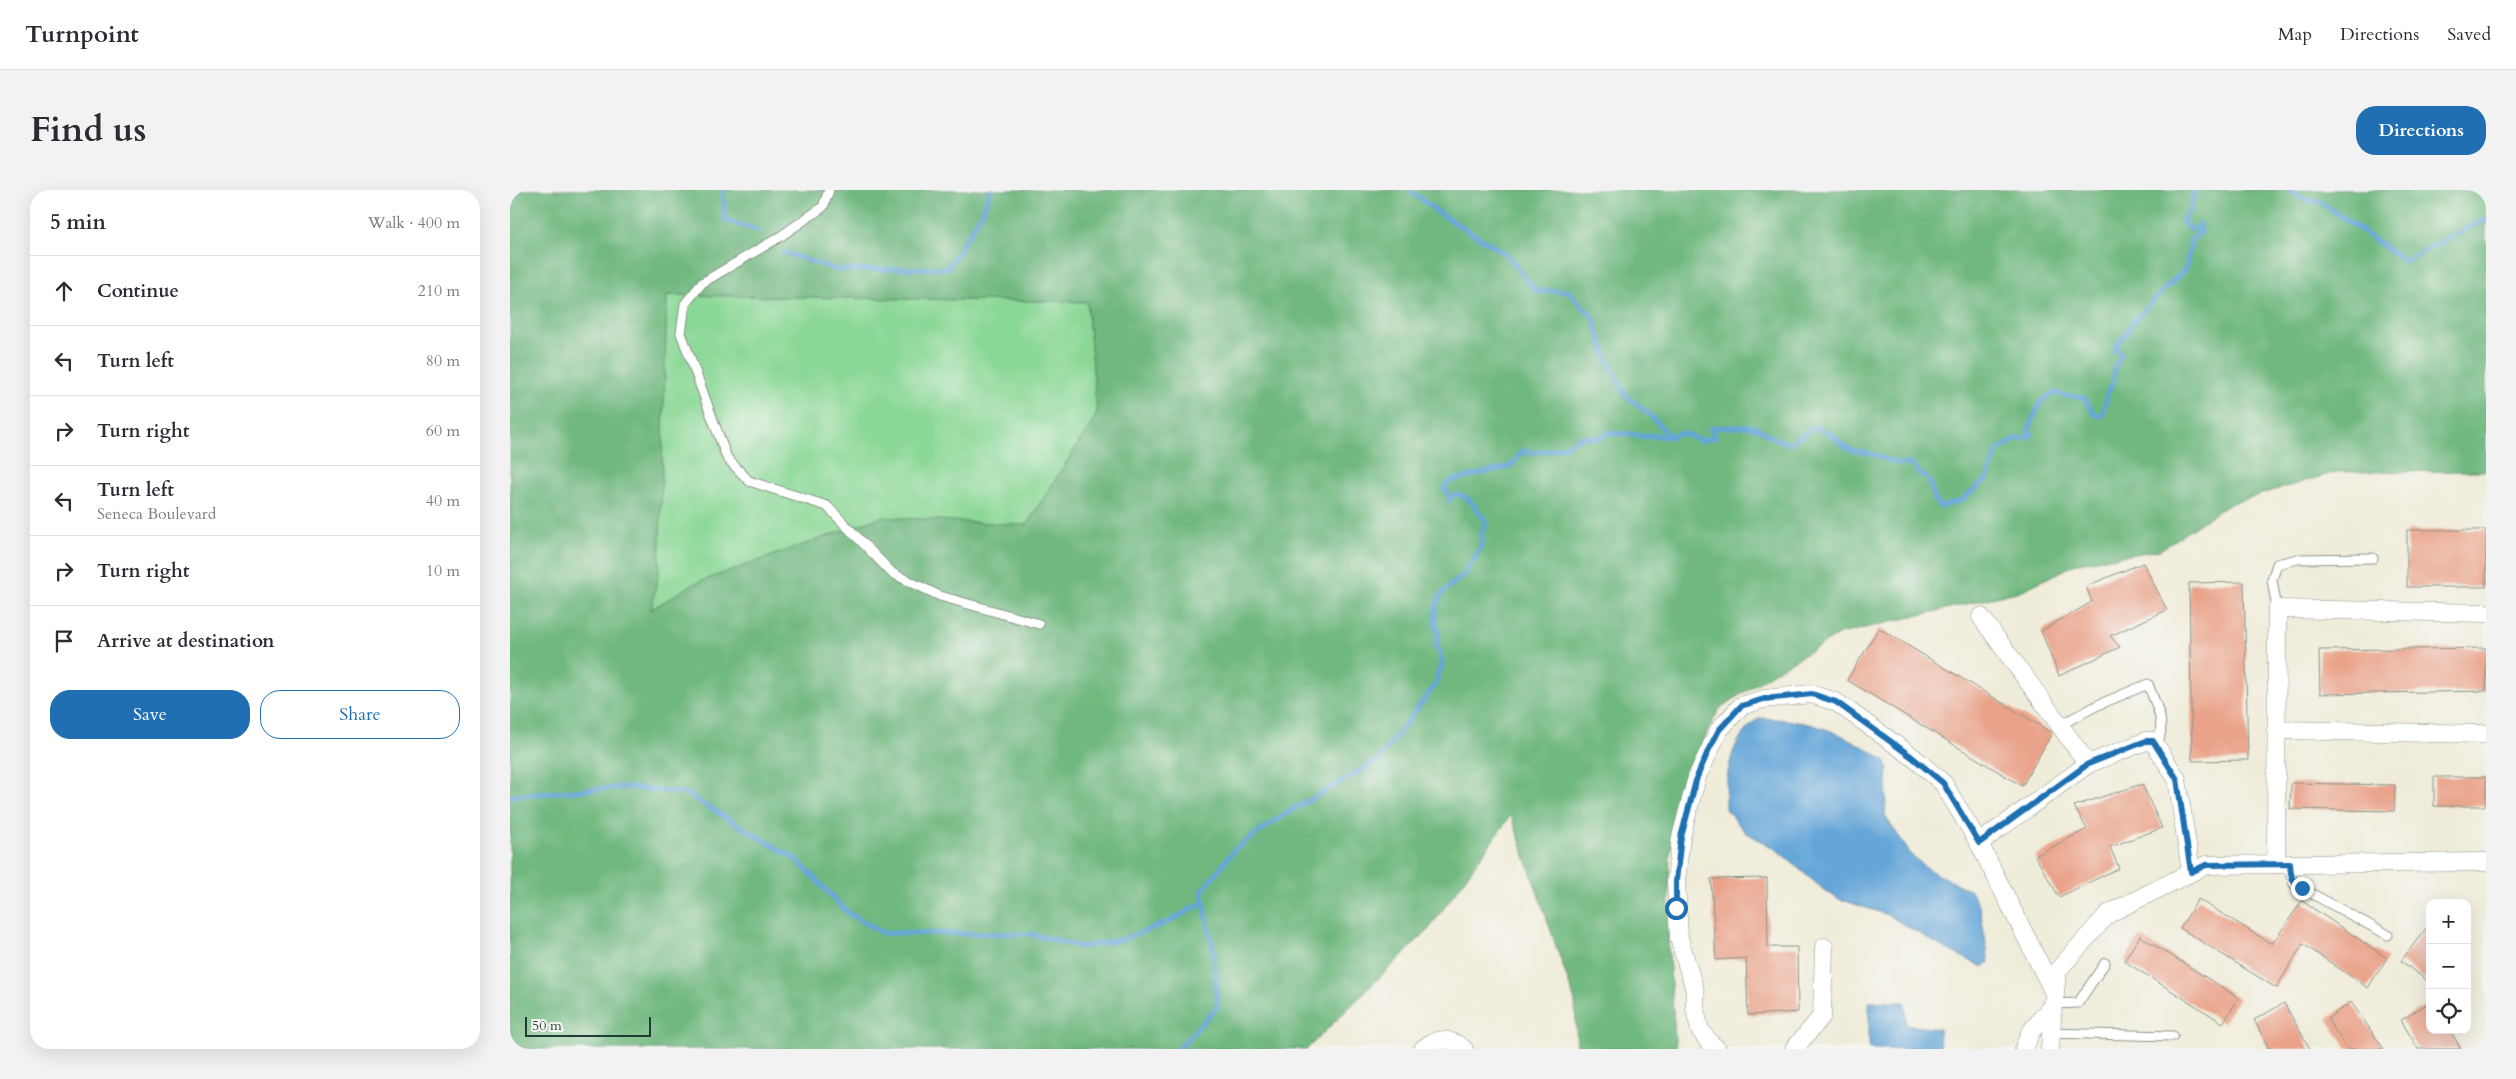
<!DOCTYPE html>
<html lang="en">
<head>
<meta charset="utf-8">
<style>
	:root { --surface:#fff; --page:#f2f2f3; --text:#2b2b33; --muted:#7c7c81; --line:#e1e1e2; --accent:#1f6fb2 }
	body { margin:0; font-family:Cardo,serif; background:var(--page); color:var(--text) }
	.controls { position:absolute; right:15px; bottom:15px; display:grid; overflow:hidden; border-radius:10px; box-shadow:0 5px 20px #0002 }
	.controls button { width:45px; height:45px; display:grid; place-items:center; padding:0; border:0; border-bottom:1px solid var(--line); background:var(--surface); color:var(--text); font:25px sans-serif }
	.scale { position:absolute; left:15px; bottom:12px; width:126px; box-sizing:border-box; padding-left:5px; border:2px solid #1f3d34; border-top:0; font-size:14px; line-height:18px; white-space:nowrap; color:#1f3d34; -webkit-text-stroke:4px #f6f6f2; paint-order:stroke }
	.stop { position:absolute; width:15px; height:15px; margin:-11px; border:4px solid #1f6fb2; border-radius:50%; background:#fff }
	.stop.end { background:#1f6fb2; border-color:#fff; box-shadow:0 1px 5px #0008 }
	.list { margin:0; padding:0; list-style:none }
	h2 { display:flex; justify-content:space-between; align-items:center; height:65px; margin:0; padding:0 20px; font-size:21px }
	h2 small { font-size:16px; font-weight:400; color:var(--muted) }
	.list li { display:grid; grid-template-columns:32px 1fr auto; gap:15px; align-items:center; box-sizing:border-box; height:70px; padding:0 20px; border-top:1px solid var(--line) }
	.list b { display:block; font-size:19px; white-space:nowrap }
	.list p { margin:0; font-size:16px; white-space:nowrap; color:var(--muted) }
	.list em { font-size:16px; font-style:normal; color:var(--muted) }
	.actions { display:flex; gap:10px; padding:15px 20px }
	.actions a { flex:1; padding:11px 0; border:1px solid var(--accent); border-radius:20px; text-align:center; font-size:18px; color:var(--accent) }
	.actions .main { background:var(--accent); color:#fff }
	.icon { flex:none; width:28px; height:28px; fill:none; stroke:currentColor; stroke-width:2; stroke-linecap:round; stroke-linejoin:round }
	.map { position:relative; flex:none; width:1976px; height:859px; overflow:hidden; border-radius:20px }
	header { display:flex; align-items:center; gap:30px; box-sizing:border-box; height:70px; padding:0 25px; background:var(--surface); border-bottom:1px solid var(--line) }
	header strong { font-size:24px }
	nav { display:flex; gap:28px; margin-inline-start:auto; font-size:18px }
	.intro { display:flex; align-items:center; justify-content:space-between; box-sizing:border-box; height:120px; padding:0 30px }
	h1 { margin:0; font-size:35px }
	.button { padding:12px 22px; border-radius:20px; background:var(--accent); color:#fff; font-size:18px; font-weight:700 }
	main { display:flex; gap:30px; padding:0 30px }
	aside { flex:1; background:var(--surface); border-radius:20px; box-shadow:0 5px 20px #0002 }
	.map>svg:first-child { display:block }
	.green { fill:#8ad896; stroke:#548a65 }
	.forest { fill:#6fb87f; stroke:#477a5a; fill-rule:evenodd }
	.water { fill:#65a6d8; stroke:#427286 }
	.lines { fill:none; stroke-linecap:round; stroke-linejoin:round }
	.stream { stroke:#65a6d8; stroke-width:5 }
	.building { fill:#eaa38a }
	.lane-casing { stroke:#889487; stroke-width:11 }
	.street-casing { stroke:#889487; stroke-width:19 }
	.lane { stroke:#fff; stroke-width:9 }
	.street { stroke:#fff; stroke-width:18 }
	.route { stroke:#1f6fb2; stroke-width:6 }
</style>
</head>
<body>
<header>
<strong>Turnpoint</strong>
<nav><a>Map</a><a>Directions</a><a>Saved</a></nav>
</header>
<div class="intro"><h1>Find us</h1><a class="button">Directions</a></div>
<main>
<aside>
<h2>5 min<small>Walk · 400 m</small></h2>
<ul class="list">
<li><svg class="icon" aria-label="ahead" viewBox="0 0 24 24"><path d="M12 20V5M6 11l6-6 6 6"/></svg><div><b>Continue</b></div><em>210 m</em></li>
<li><svg class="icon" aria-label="left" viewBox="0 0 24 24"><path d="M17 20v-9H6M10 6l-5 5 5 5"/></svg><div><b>Turn left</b></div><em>80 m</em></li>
<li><svg class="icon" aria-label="right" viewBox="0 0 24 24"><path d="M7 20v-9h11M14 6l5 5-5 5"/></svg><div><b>Turn right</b></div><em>60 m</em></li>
<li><svg class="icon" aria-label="left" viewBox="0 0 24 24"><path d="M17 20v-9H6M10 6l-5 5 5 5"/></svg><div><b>Turn left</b><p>Seneca Boulevard</p></div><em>40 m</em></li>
<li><svg class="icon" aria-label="right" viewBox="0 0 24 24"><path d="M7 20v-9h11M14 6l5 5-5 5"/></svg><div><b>Turn right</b></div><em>10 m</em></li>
<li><svg class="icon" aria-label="arrive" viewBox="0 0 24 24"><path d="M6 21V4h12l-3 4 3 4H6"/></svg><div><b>Arrive at destination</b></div></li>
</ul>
<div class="actions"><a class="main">Save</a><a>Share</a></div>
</aside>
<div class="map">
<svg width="1976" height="859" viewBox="0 0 1976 859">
	<rect width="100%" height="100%" fill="#f6f6f2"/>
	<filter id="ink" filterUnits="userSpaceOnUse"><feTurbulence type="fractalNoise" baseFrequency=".02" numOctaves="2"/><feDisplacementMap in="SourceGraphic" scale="10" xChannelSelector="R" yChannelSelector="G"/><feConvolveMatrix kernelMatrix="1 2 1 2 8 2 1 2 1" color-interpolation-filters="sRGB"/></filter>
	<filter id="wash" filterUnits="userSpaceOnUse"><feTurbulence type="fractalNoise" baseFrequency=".0096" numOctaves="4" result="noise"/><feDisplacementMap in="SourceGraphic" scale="20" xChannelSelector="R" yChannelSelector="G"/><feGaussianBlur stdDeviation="1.12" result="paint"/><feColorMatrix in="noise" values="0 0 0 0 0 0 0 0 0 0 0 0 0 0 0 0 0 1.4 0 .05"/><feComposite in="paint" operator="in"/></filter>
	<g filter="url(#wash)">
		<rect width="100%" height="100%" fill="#f0ecda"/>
		<polygon class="green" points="157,105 577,112 587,224 516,335 371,327 183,394 140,420 149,383"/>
		<path class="forest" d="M0 0H1976V281L1826 282 1719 314 1650 360 1568 373 1511 401 1330 444 1264 482 1209 519 1195 547 1160 663 1158 754 1166 859H1067L1065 811 1001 625 919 739 797 859H0ZM157 105 577 112 587 224 517 335 371 327 183 394 141 420 149 383Z"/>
		<g class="water">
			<path d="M1249 528C1304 530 1329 541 1375 570L1378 580 1375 626 1402 666 1419 680 1461 701 1470 718 1479 772 1473 777 1434 758 1378 725 1329 709 1315 701 1267 660 1235 642 1216 619C1216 584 1218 551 1249 528Z"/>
			<polygon points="1359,812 1395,812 1396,835 1429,839 1430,859 1359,859"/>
		</g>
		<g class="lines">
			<g class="stream">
				<polyline points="213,0 215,30 247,40"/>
				<polyline points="899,0 929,23 995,63 1026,101 1058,101 1083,127 1097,169 1117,207 1137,222 1161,247"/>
				<polyline points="1780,0 1799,11 1809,11 1895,71 1976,29"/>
				<polyline points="273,62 327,80 438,78 472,23 481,0"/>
				<polyline points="0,606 113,597 175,603 287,670 338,723 373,743 520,744 571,757 614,749 658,732 694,712"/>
				<path d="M668 859 707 817 704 765 692 701 725 659 775 624 867 571 926 494 928 482 932 477 930 462 926 455 929 440 926 438C922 408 932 400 955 385 959 370 976 361 971 343L976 334C973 326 959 307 951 305 948 304 943 307 939 307V311V305L934 298 940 291 998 277 1003 274 1013 260 1019 263 1037 261 1056 256 1070 247 1090 248 1098 243 1121 244 1135 247 1141 245 1161 247 1169 243 1179 245 1191 251 1205 247 1200 238 1238 236 1248 238 1262 247 1280 254C1287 246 1297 244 1304 237L1319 243 1340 260 1359 263 1390 274H1403L1408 283C1429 290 1416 307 1431 317L1452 310 1477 289 1487 261 1506 249 1515 248 1522 244 1518 240 1531 211 1545 202C1554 208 1564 205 1574 208L1584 224 1592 226 1598 201 1603 194 1605 176 1611 166 1609 161H1605V157L1616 144 1623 131 1676 78 1681 50 1691 42 1689 34 1688 40 1678 38 1672 31 1680 20 1685 0"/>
			</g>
		</g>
		<g id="blocks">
			<g class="building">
				<rect x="1897" y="340" width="79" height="57"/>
				<polygon points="1633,373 1657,420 1600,446 1610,457 1549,486 1531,441 1582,412 1576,396"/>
				<polygon points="1734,392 1738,570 1682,571 1679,393"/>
				<polygon points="1369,438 1542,543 1512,596 1337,490"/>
				<polygon points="1976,458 1976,501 1810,504 1809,460"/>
				<rect x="1924" y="587" width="52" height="29"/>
				<polygon points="1781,593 1885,595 1884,621 1780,619"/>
				<polygon points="1632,594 1652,638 1600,657 1609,678 1549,707 1525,666 1577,639 1564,616"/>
				<polygon points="1257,688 1258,757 1287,757 1288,822 1238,825 1236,768 1206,770 1201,689"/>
				<polygon points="1688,709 1762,754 1792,711 1877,768 1858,798 1793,754 1766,798 1670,738"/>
				<polygon points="1920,733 1920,793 1891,771"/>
				<polygon points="1630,746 1729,808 1713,833 1614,771"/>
				<polygon points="1841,812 1874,859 1838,859 1817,829"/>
				<polygon points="1920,812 1920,840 1940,840 1951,859 1908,859 1891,830"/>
				<polygon points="1774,813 1800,859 1759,859 1744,830"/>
			</g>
		</g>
	</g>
	<g filter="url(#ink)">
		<use href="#blocks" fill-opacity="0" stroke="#889487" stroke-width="1"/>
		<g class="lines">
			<g class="lane-casing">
				<g id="lane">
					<polyline points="319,0 313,17 268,48 192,93 175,114 171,143 217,268 239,291 317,316 382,383 430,406 529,434"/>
					<polyline points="1767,419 1762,390 1767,374 1788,369 1863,368"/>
					<path d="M1550 535 1588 515 1638 494C1646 516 1657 533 1647 555"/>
					<polyline points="1780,674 1781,686 1784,694 1878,745"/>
					<polyline points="1543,814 1568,813 1595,773"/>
					<polyline points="1538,843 1663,846"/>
				</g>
			</g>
			<g class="street-casing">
				<g id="street">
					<polyline points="1471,427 1578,574"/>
					<polyline points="1766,540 1976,544"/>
					<polyline points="1469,653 1578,574 1636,551 1643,551 1667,589 1681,682"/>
					<polyline points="1766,674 1767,419 1976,423"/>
					<path d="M913 859C926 847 941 848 954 859"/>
					<polyline points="1207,859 1200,853 1190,840 1185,819 1185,801 1169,748 1166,691 1171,647 1187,587 1209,540 1231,516 1254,509 1301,504 1326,512 1403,567 1433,593 1469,653 1545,805"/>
					<polyline points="1284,859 1312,826 1314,757"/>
					<polyline points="1514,859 1520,843 1543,814"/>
					<polyline points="1540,859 1543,814 1548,780 1598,724 1696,675 1976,672"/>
				</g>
			</g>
			<use href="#lane" class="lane"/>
			<use href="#street" class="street"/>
		</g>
	</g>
	<g class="lines" filter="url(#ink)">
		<path class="route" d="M1166 718V691L1171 647 1187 587 1199 559 1209 540 1231 516 1254 509 1302 504 1326 512 1402 567 1433 593 1469 653 1578 574 1636 551H1643L1667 589 1681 682 1696 675 1780 674C1781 686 1781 692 1792 698"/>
	</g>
</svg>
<div class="controls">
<button>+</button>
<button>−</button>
<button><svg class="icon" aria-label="locate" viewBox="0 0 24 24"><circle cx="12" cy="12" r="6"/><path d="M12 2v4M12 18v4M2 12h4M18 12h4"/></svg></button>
</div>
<div class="scale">50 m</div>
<div class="stop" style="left:1166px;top:718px"></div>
<div class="stop end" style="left:1792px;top:698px"></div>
</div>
</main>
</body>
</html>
